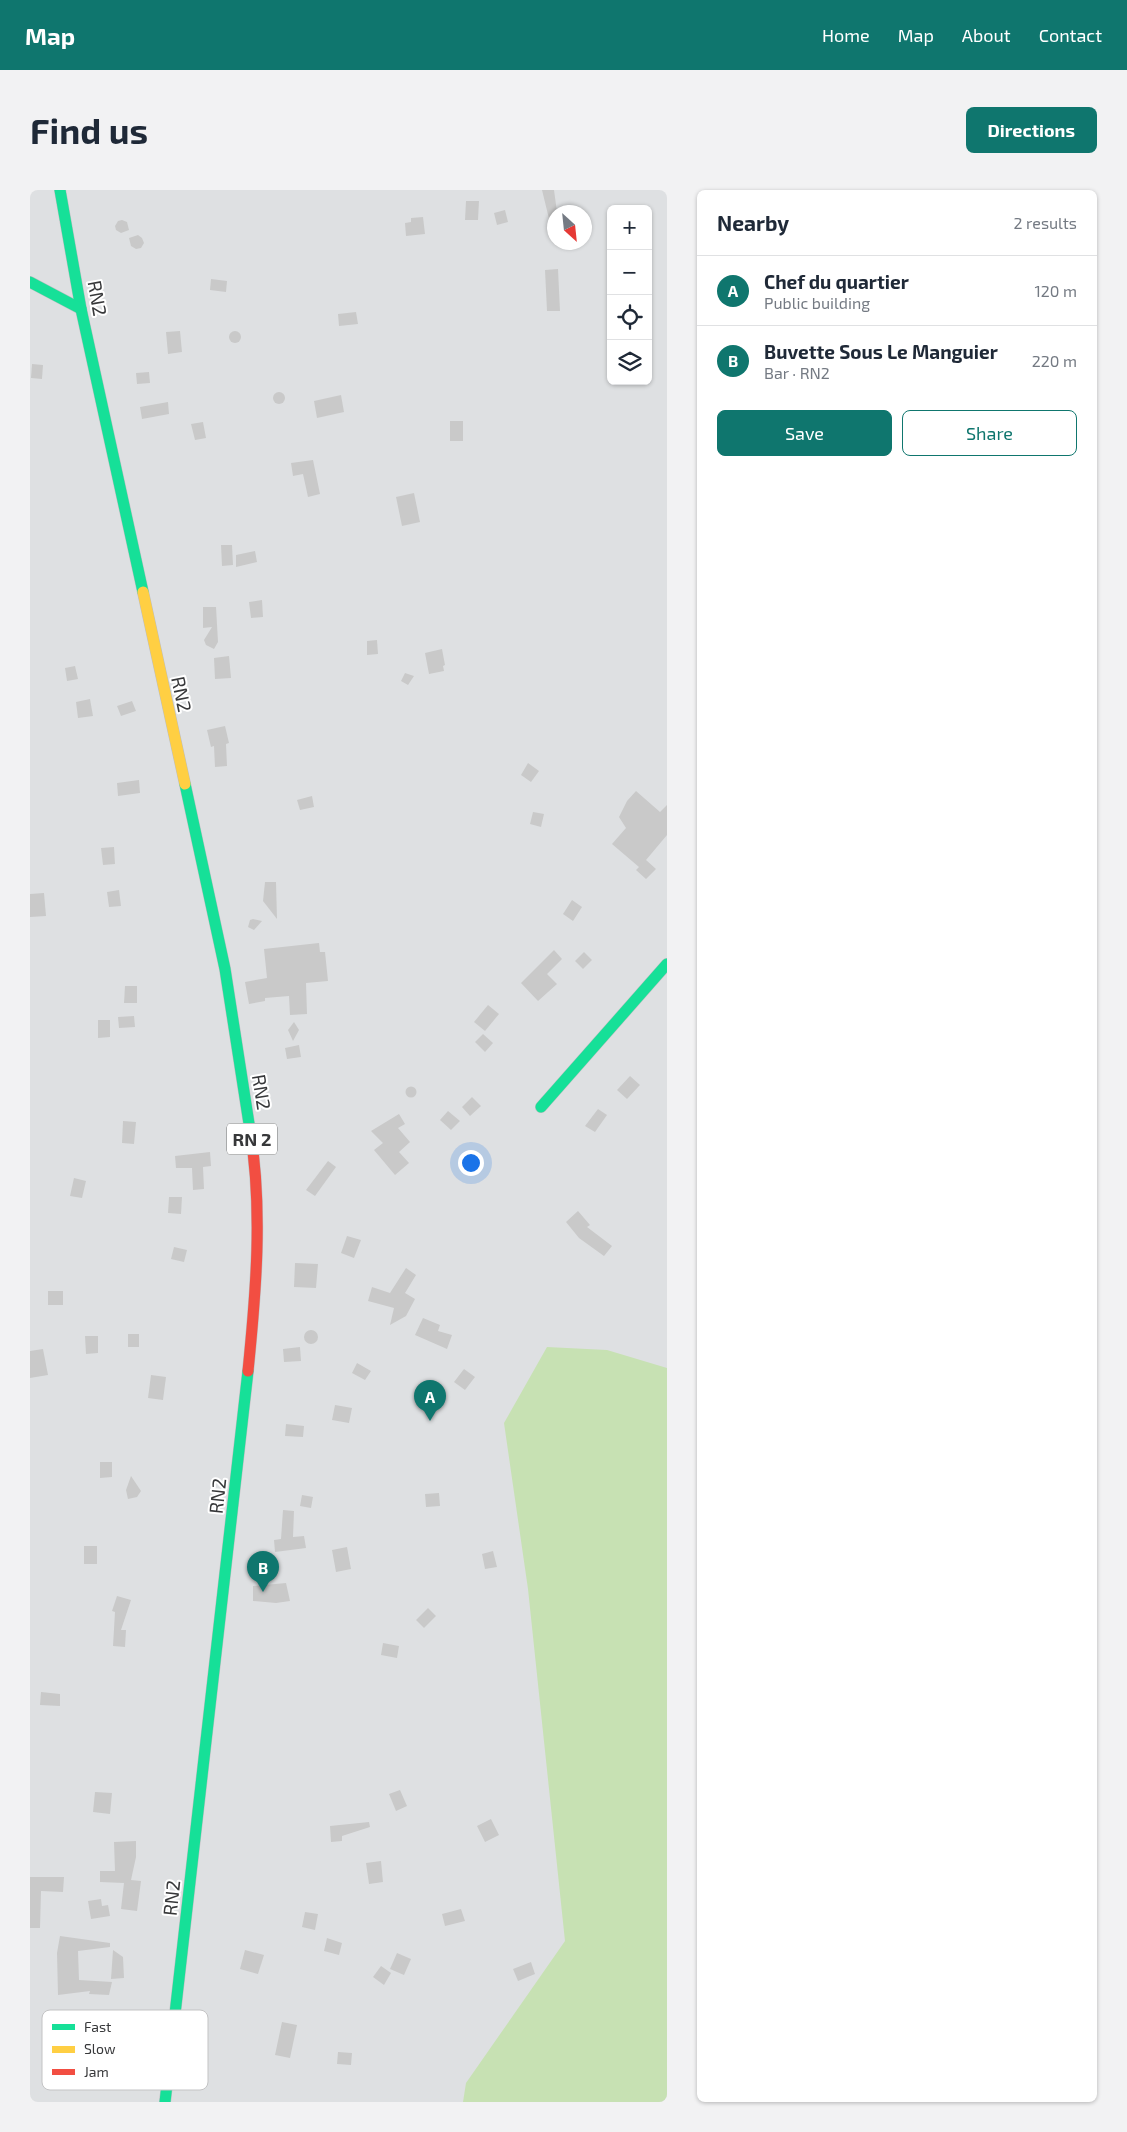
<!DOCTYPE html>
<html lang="en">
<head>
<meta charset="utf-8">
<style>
	:root { --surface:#fff; --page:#f2f2f3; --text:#1f2937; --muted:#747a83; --line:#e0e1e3; --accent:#0f766e }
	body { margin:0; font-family:"Exo 2",sans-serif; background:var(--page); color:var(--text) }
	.controls { position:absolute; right:15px; top:15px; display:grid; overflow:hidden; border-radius:8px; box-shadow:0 1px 4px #0004 }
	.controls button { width:45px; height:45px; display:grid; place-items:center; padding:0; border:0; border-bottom:1px solid var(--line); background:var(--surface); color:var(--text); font:25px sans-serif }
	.compass { position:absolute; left:517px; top:15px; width:45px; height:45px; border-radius:50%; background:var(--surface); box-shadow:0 1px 4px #0004; rotate:153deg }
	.you { position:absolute; left:440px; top:972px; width:18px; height:18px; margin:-12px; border:4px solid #fff; border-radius:50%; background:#1a73e8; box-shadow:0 0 0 8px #1a73e833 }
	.badge { display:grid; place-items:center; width:32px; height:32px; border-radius:50%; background:var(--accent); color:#fff; font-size:16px; font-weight:700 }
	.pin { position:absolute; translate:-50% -41px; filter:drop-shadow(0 1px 2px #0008) }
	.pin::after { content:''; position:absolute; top:26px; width:18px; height:15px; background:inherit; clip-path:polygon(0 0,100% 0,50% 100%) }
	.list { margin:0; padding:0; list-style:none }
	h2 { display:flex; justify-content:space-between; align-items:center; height:65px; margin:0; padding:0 20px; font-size:21px }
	h2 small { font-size:16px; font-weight:400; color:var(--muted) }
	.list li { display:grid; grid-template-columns:32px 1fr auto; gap:15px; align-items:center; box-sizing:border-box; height:70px; padding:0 20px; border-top:1px solid var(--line) }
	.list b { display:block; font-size:19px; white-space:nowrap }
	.list p { margin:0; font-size:16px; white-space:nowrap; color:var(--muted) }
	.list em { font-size:16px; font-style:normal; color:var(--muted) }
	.actions { display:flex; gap:10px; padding:15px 20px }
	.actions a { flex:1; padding:11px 0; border:1px solid var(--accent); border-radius:8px; text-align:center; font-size:18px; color:var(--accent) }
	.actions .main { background:var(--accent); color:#fff }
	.icon { flex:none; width:28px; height:28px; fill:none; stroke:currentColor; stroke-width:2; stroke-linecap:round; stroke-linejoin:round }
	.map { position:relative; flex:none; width:637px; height:1912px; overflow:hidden; border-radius:8px }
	header { display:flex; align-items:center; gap:30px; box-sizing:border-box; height:70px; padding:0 25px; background:var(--accent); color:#fff }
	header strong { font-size:24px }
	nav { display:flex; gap:28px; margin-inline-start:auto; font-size:18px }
	.intro { display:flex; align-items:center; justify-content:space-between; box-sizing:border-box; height:120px; padding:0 30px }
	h1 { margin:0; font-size:35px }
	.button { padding:12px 22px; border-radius:8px; background:var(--accent); color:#fff; font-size:18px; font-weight:700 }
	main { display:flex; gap:30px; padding:0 30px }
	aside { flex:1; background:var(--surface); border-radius:8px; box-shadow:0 1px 4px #0004 }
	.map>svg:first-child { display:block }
	.green { fill:#c7e1b3 }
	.building { fill:#c9c9c9 }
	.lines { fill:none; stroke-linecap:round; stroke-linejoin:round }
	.fast-casing { stroke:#bdbec0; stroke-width:12 }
	.slow-casing { stroke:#bdbec0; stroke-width:12 }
	.jam-casing { stroke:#bdbec0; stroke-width:12 }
	.fast { stroke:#16e098; stroke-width:11 }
	.slow { stroke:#ffcf43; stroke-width:11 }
	.jam { stroke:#f24e42; stroke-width:11 }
	.labels { text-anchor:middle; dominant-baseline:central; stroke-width:4; stroke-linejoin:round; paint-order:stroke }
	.shield { fill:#fff; stroke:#737475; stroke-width:1 }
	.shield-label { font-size:18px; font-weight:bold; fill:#37383a }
	.street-label { font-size:19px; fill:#37383a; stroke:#fff }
	.key { fill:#fff; stroke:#c3c3c4; stroke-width:1 }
	.key-label { font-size:14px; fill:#37383a }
</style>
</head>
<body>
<header>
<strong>Map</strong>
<nav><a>Home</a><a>Map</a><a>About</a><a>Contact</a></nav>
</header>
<div class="intro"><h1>Find us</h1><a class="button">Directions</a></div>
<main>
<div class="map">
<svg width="637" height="1912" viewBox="0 0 637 1912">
	<rect width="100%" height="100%" fill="#dee0e2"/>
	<polygon class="green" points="517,1157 577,1160 637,1178 637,1912 433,1912 436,1893 535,1751 498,1399 474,1233"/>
	<g class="building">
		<polygon points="512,0 524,0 527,22 524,22 524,40 522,41"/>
		<polygon points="436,11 449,11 448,30 435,30"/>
		<polygon points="475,20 478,32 467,35 464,23"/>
		<polygon points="393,27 395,44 376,46 375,33 381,32 381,28"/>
		<polygon points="92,30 97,32 99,40 91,43 86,40 85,36 88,31"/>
		<polygon points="108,45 112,48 114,53 111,58 106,59 101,56 99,48"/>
		<polygon points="528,79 530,121 517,121 515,80"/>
		<polygon points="181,89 197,91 196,102 180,100"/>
		<polygon points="326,122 328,134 309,136 308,124"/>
		<circle cx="205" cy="147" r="6"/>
		<polygon points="150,141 152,162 138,164 136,142"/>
		<polygon points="2,174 13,175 12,189 1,188"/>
		<polygon points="119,182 120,193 107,194 106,183"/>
		<circle cx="249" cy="208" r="6"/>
		<polygon points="311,205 314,222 287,228 284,211"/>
		<polygon points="138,212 139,224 112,229 110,217"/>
		<rect x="420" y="231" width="13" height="20"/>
		<polygon points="173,232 176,248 165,250 161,234"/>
		<polygon points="283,270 290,304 278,307 273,284 263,286 261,273"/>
		<polygon points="384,303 390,332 372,336 366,307"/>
		<polygon points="191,355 202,355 203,375 192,376"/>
		<polygon points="225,361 227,372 206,377 206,365"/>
		<polygon points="232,410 233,427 221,428 219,412"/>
		<polygon points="173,417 186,417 188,452 184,459 176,455 174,450 182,437 173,438"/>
		<polygon points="347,450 348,464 337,465 337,451"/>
		<polygon points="412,459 415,475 413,476 414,481 399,484 395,463"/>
		<polygon points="199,466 201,488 185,489 184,468"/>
		<polygon points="45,476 48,489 37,491 35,478"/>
		<polygon points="375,483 384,486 378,495 371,491"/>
		<polygon points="60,509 63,526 48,528 46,512"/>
		<polygon points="102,511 106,521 91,526 87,516"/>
		<polygon points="195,536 199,553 196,554 197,576 185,577 184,556 181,557 177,540"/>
		<polygon points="498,573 509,581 501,592 491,585"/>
		<polygon points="109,590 110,603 88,606 87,593"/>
		<polygon points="606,601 630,622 637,615 637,645 616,670 626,679 616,689 606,680 609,677 582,654 596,638 589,627 597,611"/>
		<polygon points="282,606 284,617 270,620 267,610"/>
		<polygon points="503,622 514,624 511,637 500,634"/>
		<polygon points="84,657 85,674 73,675 71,658"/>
		<polygon points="235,692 246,692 247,729 233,711"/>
		<polygon points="89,700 91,716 79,717 77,702"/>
		<polygon points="14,703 16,726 0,727 0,704"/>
		<polygon points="542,710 552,717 543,731 533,724"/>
		<polygon points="223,729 232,731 224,740 218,737 220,730"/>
		<polygon points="289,753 290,762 295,762 298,791 276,793 277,824 260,825 259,806 235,808 235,811 219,814 215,792 237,788 234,759"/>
		<polygon points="524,760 532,769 517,784 527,794 508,811 491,793"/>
		<polygon points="554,762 562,770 553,779 545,771"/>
		<polygon points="95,796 107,796 107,813 94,813"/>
		<polygon points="458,815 469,824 455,841 444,832"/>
		<polygon points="104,826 105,837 89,838 88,827"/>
		<polygon points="68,830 80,830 80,847 68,848"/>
		<polygon points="264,832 269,840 263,851 258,840"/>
		<polygon points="453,844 463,853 455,862 445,852"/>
		<polygon points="269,855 271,867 257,869 255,858"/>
		<polygon points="600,886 610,895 597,909 587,900"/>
		<circle cx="381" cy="902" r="5.5"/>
		<polygon points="442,907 451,916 440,926 432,917"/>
		<polygon points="568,919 577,925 565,942 555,936"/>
		<polygon points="418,921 430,931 421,940 410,930"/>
		<polygon points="369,924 375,934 368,938 380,952 369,962 379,973 365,985 344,960 353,953 341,941"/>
		<polygon points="93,931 106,932 104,954 92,953"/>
		<polygon points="180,962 181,976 173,977 174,999 163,1000 162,978 146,978 145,966"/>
		<polygon points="298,971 306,977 285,1006 276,1000"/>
		<polygon points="44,988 56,991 52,1008 40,1006"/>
		<polygon points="139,1007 152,1007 151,1024 138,1023"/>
		<polygon points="548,1021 560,1035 557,1037 582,1056 574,1066 549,1048 536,1032"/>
		<polygon points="317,1046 331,1050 324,1068 311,1063"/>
		<polygon points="144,1057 157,1060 154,1072 141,1069"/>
		<polygon points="265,1073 288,1074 286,1098 264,1097"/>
		<polygon points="376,1078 386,1085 375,1103 385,1109 376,1126 360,1135 364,1118 338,1111 342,1097 360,1103"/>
		<rect x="18" y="1101" width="15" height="14"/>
		<polygon points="393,1128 410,1135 408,1141 422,1145 417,1159 385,1145"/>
		<circle cx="281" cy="1147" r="7"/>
		<rect x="98" y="1144" width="11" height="13"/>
		<polygon points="55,1146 68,1146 68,1163 56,1164"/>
		<polygon points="270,1157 271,1171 254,1172 253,1159"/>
		<polygon points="13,1159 18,1185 0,1188 0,1161"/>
		<polygon points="327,1173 341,1181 335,1190 322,1183"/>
		<polygon points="434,1179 445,1187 435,1200 424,1192"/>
		<polygon points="121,1185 136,1187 133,1210 118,1208"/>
		<polygon points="305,1215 322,1218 319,1233 302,1230"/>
		<polygon points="256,1234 274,1236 273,1247 255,1246"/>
		<polygon points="70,1272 82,1272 82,1287 70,1288"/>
		<polygon points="101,1286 111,1301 107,1307 98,1309 96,1300"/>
		<polygon points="409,1303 410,1316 396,1317 395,1304"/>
		<polygon points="272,1305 283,1307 281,1318 270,1316"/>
		<polygon points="253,1320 264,1321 263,1347 274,1346 276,1358 245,1362 244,1350 251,1349"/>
		<rect x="54" y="1356" width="13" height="18"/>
		<polygon points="317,1357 321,1379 306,1382 302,1360"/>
		<polygon points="463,1361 467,1377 455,1379 452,1364"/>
		<polygon points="256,1393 260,1411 246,1413 223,1411 223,1396"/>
		<polygon points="87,1406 101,1410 91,1440 96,1440 95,1457 83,1456 85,1422 82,1421"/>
		<polygon points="398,1418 406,1426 394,1438 386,1430"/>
		<polygon points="353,1453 369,1456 367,1468 351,1465"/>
		<polygon points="11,1502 30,1504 30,1516 10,1515"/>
		<polygon points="370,1600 377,1616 366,1621 359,1604"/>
		<polygon points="65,1602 82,1603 80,1624 63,1622"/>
		<polygon points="461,1629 469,1645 455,1652 447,1636"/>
		<polygon points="339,1632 340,1637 312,1646 312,1651 301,1652 300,1636"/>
		<polygon points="106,1651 106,1667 101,1690 111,1691 107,1721 91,1719 94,1693 70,1692 70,1681 85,1681 84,1652"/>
		<polygon points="351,1671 353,1692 339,1694 336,1673"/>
		<polygon points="0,1687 34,1687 33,1702 11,1701 10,1738 0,1738"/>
		<polygon points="71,1709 72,1716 78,1715 80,1726 61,1729 58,1711"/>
		<polygon points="431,1719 435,1731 415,1736 412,1724"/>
		<polygon points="275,1722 288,1724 285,1740 272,1737"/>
		<polygon points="30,1746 80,1753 80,1757 48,1761 49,1790 82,1792 79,1805 59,1804 60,1801 28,1805 27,1763"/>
		<polygon points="297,1748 312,1753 309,1765 294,1761"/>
		<polygon points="83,1760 93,1767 94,1788 81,1789"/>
		<polygon points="215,1760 234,1765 228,1784 210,1779"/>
		<polygon points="367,1763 381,1769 374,1785 360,1779"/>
		<polygon points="501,1772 505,1784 488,1791 483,1779"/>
		<polygon points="351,1776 361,1783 354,1795 343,1787"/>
		<polygon points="252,1832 267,1835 260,1868 245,1865"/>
		<polygon points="308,1862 322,1863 321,1875 307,1874"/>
	</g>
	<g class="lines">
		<g class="fast-casing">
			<g id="fast">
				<polyline points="30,0 51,119 113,402"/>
				<polyline points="0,92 51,119"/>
				<polyline points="155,594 195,779 220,940"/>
				<polyline points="511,917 637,774"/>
				<polyline points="135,1912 218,1181"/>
			</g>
		</g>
		<g class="slow-casing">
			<polyline id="slow" points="113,402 155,594"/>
		</g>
		<g class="jam-casing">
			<path id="jam" d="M218 1181C226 1102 233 1019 220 940"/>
		</g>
		<use href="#fast" class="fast"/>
		<use href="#slow" class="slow"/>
		<use href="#jam" class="jam"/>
	</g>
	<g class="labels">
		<rect class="shield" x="197" y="933.5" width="50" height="31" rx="4"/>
		<g class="shield-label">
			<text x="222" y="949">RN 2</text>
		</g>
		<g class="street-label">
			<text transform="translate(68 108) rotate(80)">RN2</text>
			<text transform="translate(152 504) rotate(78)">RN2</text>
			<text transform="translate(232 902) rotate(81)">RN2</text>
			<text transform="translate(187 1306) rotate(-84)">RN2</text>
			<text transform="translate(141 1708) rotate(-84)">RN2</text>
		</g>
	</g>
	<rect x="12" y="1820" width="166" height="80" rx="8" class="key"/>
	<rect x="22" y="1834" width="23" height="6" fill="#16e098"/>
	<rect x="22" y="1856" width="23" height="7" fill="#ffcf43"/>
	<rect x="22" y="1879" width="23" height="6" fill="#f24e42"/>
	<g class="key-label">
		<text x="54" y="1842">Fast</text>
		<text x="54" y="1864">Slow</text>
		<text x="54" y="1887">Jam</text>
	</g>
</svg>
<div class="controls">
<button>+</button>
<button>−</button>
<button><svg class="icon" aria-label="locate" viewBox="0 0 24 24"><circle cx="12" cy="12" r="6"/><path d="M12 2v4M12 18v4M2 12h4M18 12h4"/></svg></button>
<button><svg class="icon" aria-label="layers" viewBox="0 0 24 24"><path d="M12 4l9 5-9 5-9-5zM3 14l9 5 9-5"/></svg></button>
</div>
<svg class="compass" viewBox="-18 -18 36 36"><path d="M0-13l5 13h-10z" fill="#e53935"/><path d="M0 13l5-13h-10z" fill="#747a83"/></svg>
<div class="you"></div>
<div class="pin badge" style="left:400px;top:1231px">A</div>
<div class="pin badge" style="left:233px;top:1402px">B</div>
</div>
<aside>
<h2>Nearby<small>2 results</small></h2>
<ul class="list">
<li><span class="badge">A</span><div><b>Chef du quartier</b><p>Public building</p></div><em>120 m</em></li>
<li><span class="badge">B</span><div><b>Buvette Sous Le Manguier</b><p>Bar · RN2</p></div><em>220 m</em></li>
</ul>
<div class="actions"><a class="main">Save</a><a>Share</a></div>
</aside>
</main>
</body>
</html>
